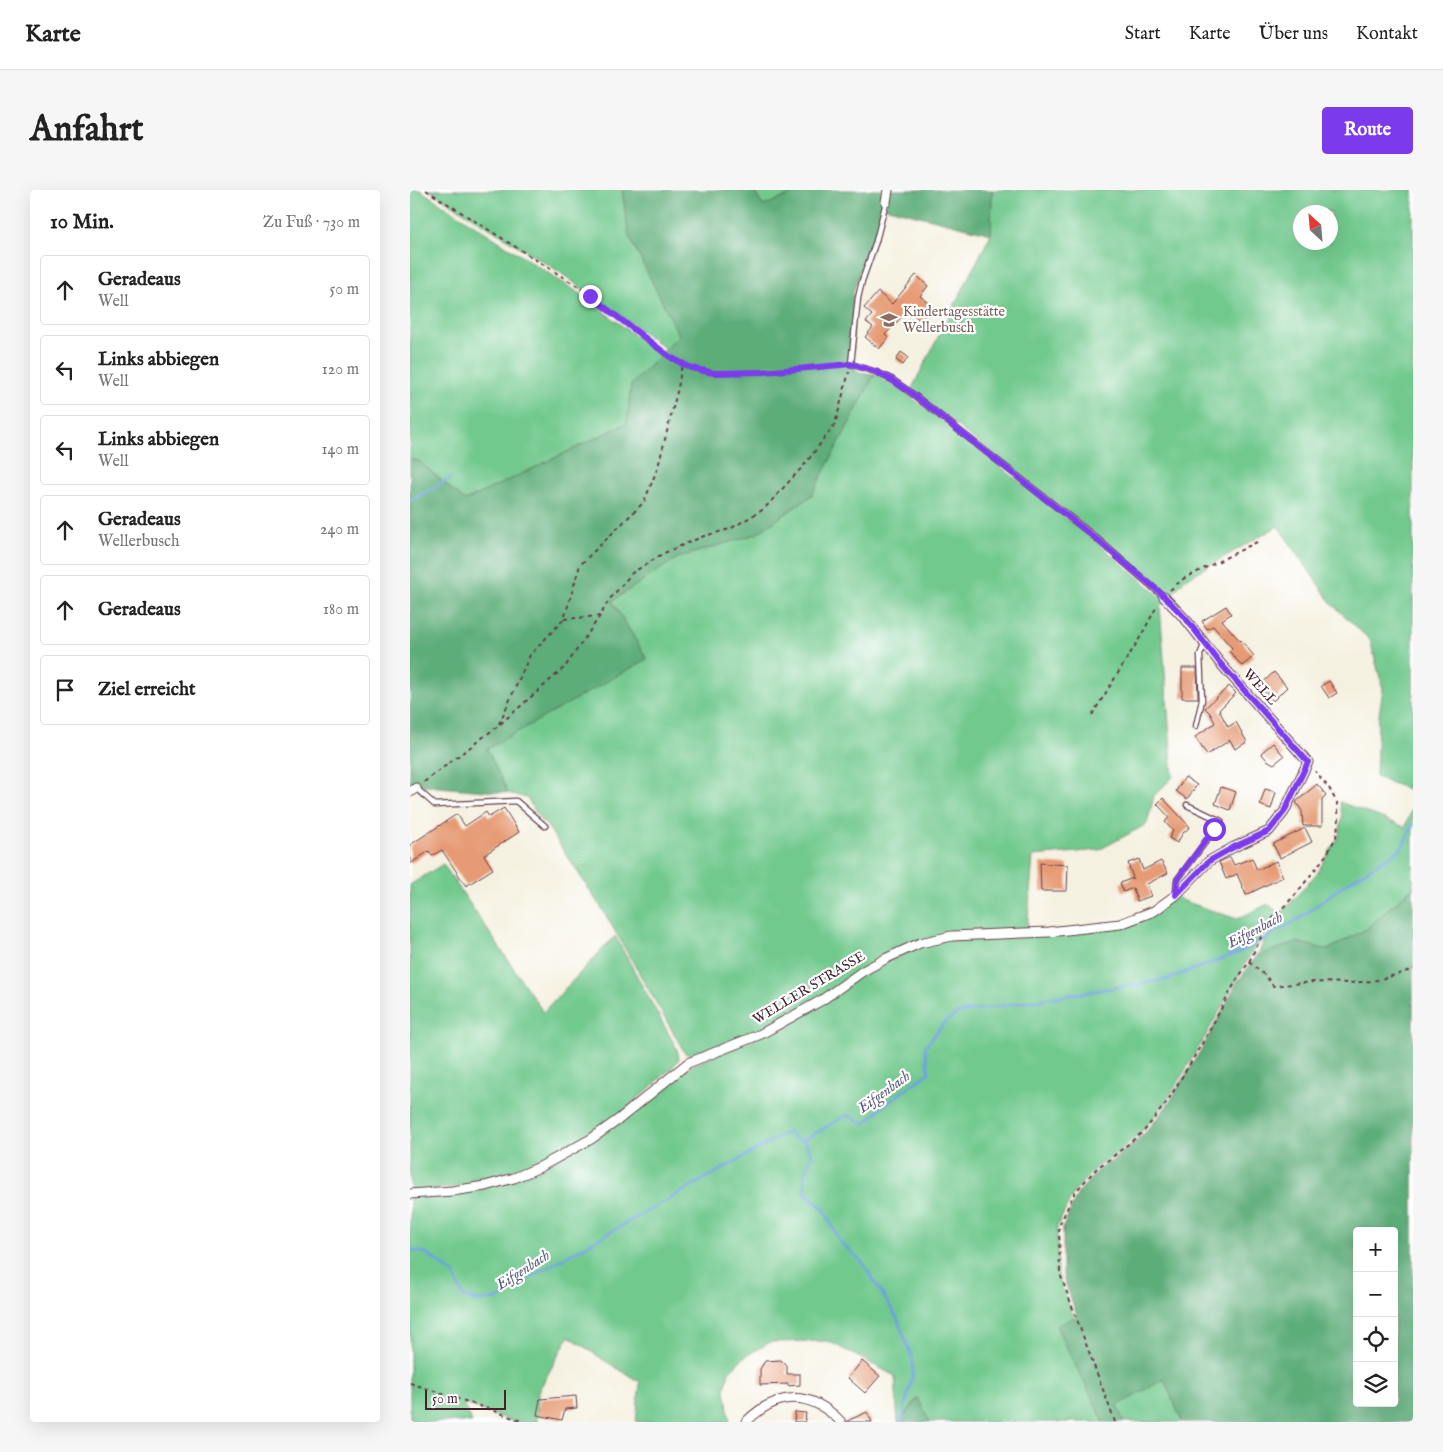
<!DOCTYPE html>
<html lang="de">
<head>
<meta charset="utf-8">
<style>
	:root { --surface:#fff; --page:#f6f6f6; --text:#222; --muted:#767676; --line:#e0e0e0; --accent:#7c3aed }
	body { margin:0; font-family:"IM FELL English",serif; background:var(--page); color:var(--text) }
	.controls { position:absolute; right:15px; bottom:15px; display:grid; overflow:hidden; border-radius:5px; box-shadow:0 5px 20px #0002 }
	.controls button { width:45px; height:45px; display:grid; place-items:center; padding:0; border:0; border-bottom:1px solid var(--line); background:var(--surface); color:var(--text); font:25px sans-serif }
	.compass { position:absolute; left:883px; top:15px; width:45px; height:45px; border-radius:50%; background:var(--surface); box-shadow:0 5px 20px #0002; rotate:334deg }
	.scale { position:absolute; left:15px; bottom:12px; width:81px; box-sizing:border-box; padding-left:5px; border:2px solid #4a1f2b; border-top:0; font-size:14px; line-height:18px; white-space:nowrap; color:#4a1f2b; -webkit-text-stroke:4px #fff; paint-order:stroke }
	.stop { position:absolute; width:15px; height:15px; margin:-11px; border:4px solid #7c3aed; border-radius:50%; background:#fff }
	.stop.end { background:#7c3aed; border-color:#fff; box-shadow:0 1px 5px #0008 }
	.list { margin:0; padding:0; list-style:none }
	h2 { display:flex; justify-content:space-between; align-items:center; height:65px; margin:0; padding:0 20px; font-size:21px }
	h2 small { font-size:16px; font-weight:400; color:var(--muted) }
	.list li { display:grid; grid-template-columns:32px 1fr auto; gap:15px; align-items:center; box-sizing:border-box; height:70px; margin:0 10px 10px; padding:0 10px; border:1px solid var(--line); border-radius:5px }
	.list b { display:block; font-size:19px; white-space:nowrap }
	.list p { margin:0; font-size:16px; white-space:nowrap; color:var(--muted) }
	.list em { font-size:16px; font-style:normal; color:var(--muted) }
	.icon { flex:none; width:28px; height:28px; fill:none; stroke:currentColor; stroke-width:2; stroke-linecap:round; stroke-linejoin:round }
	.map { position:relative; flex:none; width:1003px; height:1232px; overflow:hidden; border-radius:5px }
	header { display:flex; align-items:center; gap:30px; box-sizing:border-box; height:70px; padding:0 25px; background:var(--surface); border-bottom:1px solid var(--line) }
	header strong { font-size:24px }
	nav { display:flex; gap:28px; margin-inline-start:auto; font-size:18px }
	.intro { display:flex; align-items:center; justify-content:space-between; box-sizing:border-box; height:120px; padding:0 30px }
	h1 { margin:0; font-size:35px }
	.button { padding:12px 22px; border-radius:5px; background:var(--accent); color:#fff; font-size:18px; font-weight:700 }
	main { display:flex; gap:30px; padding:0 30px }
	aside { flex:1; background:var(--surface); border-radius:5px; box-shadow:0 5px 20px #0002 }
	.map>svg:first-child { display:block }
	.green { fill:#72c98e; stroke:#5e745c; fill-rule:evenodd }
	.forest { fill:#5dad79; stroke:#546652; fill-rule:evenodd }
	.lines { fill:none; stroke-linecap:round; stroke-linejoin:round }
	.stream { stroke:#6ca2da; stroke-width:3 }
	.building { fill:#e69b74 }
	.service-casing { stroke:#643e46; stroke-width:7 }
	.minor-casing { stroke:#643e46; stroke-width:11 }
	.path { stroke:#643e46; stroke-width:2; stroke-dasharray:4 4; stroke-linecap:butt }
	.service { stroke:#fff; stroke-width:4.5 }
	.minor { stroke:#fff; stroke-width:9 }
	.route { stroke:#7c3aed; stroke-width:6 }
	.labels { text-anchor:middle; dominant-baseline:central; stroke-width:4.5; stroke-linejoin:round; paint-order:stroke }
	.education-label { font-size:14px; fill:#785e54; stroke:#fff; text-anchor:start }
	.street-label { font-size:14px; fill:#4a1f2b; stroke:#fff }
	.water-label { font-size:15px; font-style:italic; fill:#595a7a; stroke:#fff }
</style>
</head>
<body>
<header>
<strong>Karte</strong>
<nav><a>Start</a><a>Karte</a><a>Über uns</a><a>Kontakt</a></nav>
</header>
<div class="intro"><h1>Anfahrt</h1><a class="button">Route</a></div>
<main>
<aside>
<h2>10 Min.<small>Zu Fuß · 730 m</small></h2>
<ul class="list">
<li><svg class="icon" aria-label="ahead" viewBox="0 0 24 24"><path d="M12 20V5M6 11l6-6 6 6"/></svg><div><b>Geradeaus</b><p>Well</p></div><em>50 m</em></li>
<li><svg class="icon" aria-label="left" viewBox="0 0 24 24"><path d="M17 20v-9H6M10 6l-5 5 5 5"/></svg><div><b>Links abbiegen</b><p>Well</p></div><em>120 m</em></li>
<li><svg class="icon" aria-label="left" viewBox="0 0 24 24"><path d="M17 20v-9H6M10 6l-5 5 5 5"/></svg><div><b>Links abbiegen</b><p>Well</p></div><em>140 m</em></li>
<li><svg class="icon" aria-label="ahead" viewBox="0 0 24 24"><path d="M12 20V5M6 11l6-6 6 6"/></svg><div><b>Geradeaus</b><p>Wellerbusch</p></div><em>240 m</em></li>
<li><svg class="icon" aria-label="ahead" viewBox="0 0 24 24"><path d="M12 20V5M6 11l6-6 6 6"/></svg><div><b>Geradeaus</b></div><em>180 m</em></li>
<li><svg class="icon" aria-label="arrive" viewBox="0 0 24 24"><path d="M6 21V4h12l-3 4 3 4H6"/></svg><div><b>Ziel erreicht</b></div></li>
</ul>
</aside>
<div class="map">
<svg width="1003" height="1232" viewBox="0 0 1003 1232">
	<rect width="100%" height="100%" fill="#fff"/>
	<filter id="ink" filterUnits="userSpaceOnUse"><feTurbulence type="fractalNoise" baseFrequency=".02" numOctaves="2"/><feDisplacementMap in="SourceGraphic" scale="10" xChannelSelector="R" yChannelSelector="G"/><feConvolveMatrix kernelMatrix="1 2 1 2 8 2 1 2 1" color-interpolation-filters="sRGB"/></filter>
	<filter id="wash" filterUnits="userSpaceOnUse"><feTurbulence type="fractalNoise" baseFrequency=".0096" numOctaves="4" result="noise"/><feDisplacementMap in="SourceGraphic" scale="20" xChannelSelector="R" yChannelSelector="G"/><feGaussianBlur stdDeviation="1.12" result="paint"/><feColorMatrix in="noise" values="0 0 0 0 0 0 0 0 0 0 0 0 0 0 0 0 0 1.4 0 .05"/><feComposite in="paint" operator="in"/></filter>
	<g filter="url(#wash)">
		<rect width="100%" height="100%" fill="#f5f1e1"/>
		<g class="green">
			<polygon points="0,0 10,0 172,105 250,165 221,195 217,233 55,311 9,271 0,269"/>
			<polygon points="19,0 212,0 219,46 269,145 256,159 148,81"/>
			<polygon points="343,0 392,0 353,16"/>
			<path d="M582 0H1003V601L966 587 968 531 973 499 960 450 922 414 868 336 774 390 760 407 686 345 501 200 581 44ZM891 22H921V52H891Z"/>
			<polygon points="465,184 500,206 683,349 756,411 750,417 763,587 744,606 737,634 689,660 623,666 617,740 510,751 350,842 284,867 275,863 194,722 136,634 132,632 117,608 98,603 76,559 237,469 202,411 267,368 346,344 401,306"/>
			<polygon points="930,612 995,637 1003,617 1003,697 956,739 917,760 887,752 847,766 857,746 870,725 907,683 929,646 932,627"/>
			<path d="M33 674 133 822 205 746 267 859 269 869 264 876C245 893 226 911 206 927 169 956 122 980 76 991 52 998 25 999 0 1001V695Z"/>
			<polygon points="767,706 771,710 827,729 858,714 869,723 850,747 795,847 756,912 733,940 700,969 687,976 664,1002 647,1037 648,1085 664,1128 647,1136 694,1232 519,1232 507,1208 490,1232 488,1232 485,1186 418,1151 360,1152 334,1167 319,1182 315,1199 320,1232 226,1232 230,1192 192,1169 159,1146 128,1202 127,1232 104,1232 53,1213 62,1232 0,1232 0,1007 41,1003 130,979 279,877 353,845 455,782 511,754 544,747 710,736"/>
			<polygon points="754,1189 772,1232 714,1232 706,1216"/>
		</g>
		<g class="forest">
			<polygon points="212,0 343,0 353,16 392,0 582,0 581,44 474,17 443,102 443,171 448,182 465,184 401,306 346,344 267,368 202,411 237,469 77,559 98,603 5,595 0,599 0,269 9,271 55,311 217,233 221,195 269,145 219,46"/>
			<path d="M1003 697V1232H772L754 1189 707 1216 714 1232H694L646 1136 667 1126 653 1086V1037L668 1003 689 979 702 971 736 942 759 913 798 848 828 791 847 766 887 752 918 760 956 739ZM947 1041H984V1213H947Z"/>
			<polygon points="508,1208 520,1232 490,1232"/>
		</g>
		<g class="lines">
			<g class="stream">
				<polyline points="0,311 41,288"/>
				<polyline points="394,950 402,966 394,985 395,1003 414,1019 429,1051 453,1073 487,1128 502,1167 503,1185 491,1232"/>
				<polyline points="0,1060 16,1063 44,1084 53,1107 68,1111 89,1109 108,1094 378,942 385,949 394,950 437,925 455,934 471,918 519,882 515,857 533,834 548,823 758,789 833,761 889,729 935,694 991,659 1003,635"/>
			</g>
		</g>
		<g id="blocks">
			<g class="building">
				<polygon points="506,85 518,96 510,106 525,119 513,133 498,120 475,145 478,148 469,159 455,147 463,137 456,132 462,125 454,118 468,102 482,114"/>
				<polygon points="491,162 498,167 493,175 486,170"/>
				<polygon points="816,416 821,424 812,430 830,451 831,450 844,466 832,476 819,461 822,458 803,436 797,439 792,431"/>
				<polygon points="772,478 787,478 788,508 772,508"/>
				<polygon points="864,482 877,497 863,511 849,496"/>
				<polygon points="919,491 927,503 919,508 911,496"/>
				<polygon points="819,496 826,503 809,520 818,537 826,532 837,552 825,559 820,550 797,565 785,547 805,533 800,523 795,518"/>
				<polygon points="863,553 874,566 864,574 857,570 851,563"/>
				<polygon points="775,587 787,595 777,609 766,601"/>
				<polygon points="907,594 916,605 912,609 912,636 893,636 892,621 886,612"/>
				<polygon points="811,597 826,602 820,620 805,614"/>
				<polygon points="855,599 866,602 861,619 850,615"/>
				<polygon points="753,608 780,637 773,643 767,653 759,648 763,641 755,632 759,627 747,614"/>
				<polygon points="94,618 109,642 74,665 83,679 56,696 32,660 22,666 19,661 0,674 0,655 47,624 55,636 76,622 79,627"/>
				<polygon points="895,638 902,652 870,668 863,654"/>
				<polygon points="820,667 824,675 842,668 847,680 866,671 873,687 836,705 827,684 816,689 809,672"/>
				<polygon points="729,669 733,680 751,671 758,683 737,694 741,706 727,711 723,698 713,702 710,693 723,688 718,673"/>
				<polygon points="630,673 658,675 657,701 631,701"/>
				<polygon points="371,1170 377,1176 377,1184 390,1184 390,1195 378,1196 378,1194 350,1195 350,1179 355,1171"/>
				<polygon points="452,1171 470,1186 455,1203 438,1188"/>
				<polygon points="166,1206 167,1218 155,1219 152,1230 127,1225 130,1209"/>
				<polygon points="385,1222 396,1223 395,1232 384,1232"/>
				<polygon points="457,1222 462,1232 437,1232 437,1231"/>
			</g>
		</g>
	</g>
	<g filter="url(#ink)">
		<use href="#blocks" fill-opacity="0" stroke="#643e46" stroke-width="1"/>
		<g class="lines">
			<g class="service-casing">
				<g id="service">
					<polyline points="476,12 466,51 452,91 448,108 441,174 466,182 483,190 500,202 685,347 754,407"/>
					<polyline points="786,536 792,510 790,465 794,455"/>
					<polyline points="6,598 25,615 106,611 135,636"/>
					<polyline points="766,704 767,690 811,631 777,615"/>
				</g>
			</g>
			<g class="minor-casing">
				<g id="minor">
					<polyline points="476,12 478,0"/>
					<polyline points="0,602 6,598"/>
					<polyline points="0,1004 42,1001 75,996 104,988 130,977 181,949 208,930 278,873 351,844 412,810 453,781 477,768 510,753 542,746 639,742 710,734 744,721 766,705 799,671 824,657 859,641 874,622 898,572 810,473 777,431 754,407"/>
					<path d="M336 1232C367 1201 400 1200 431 1232"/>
				</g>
			</g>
			<g class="path">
				<polyline points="16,0 167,96 260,167 272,174 291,181 319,183 435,175"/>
				<polyline points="760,400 773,389 847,352"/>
				<polyline points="154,429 189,426"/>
				<polyline points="682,525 731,446 747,416"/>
				<polyline points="89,534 120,465 154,429 170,375 234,312 248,277 268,198 272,174"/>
				<polyline points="14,592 88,536 155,477 190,426 199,410 222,383 254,363 294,346 320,339 354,319 396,273 425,234 439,182"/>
				<polyline points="839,772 856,786 863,796 903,792 940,793 963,791 986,785 1003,779"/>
				<polyline points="0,1193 82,1220 114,1232"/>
				<polyline points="705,1232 650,1084 649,1036 665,1002 688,977 700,969 734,941 757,912 796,847 826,791 839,772 853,743 863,728 886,704 917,664 926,647 929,629 927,613 919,598 905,581"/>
			</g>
			<use href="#service" class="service"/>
			<use href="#minor" class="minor"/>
		</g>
	</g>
	<g class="lines" filter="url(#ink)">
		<polyline class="route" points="180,106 260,167 281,178 304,183 354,182 441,174 466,182 482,190 500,202 684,347 754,406 777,430 810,473 898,572 874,622 859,641 824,657 799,671 766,705 767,690 804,639"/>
	</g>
	<defs>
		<g id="school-bare" transform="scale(1.35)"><path d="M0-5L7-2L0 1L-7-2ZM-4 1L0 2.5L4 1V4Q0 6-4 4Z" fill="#8d6e63" stroke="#fff" stroke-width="2.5" paint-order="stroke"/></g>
	</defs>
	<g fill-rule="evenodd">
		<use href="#school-bare" x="479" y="130"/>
	</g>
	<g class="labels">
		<g class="education-label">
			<text x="493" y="122">Kindertagesstätte<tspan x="493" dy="16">Wellerbusch</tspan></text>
		</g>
		<g class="street-label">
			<text transform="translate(850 497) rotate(48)">WELL</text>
			<text transform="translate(399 798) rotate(-31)">WELLER STRASSE</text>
		</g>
		<g class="water-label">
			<text transform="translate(845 740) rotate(-28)">Eifgenbach</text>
			<text transform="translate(474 902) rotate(-36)">Eifgenbach</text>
			<text transform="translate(113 1080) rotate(-33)">Eifgenbach</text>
		</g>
	</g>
</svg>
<div class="controls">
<button>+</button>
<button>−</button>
<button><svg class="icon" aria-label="locate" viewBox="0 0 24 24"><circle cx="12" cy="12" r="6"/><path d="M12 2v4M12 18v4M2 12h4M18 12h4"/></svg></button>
<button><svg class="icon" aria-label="layers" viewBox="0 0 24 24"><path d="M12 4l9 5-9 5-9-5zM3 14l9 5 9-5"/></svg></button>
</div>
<svg class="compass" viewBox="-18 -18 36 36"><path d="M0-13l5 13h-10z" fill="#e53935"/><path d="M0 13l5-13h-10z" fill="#767676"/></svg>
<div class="scale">50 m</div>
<div class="stop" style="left:804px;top:639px"></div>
<div class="stop end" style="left:180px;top:106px"></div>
</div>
</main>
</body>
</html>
